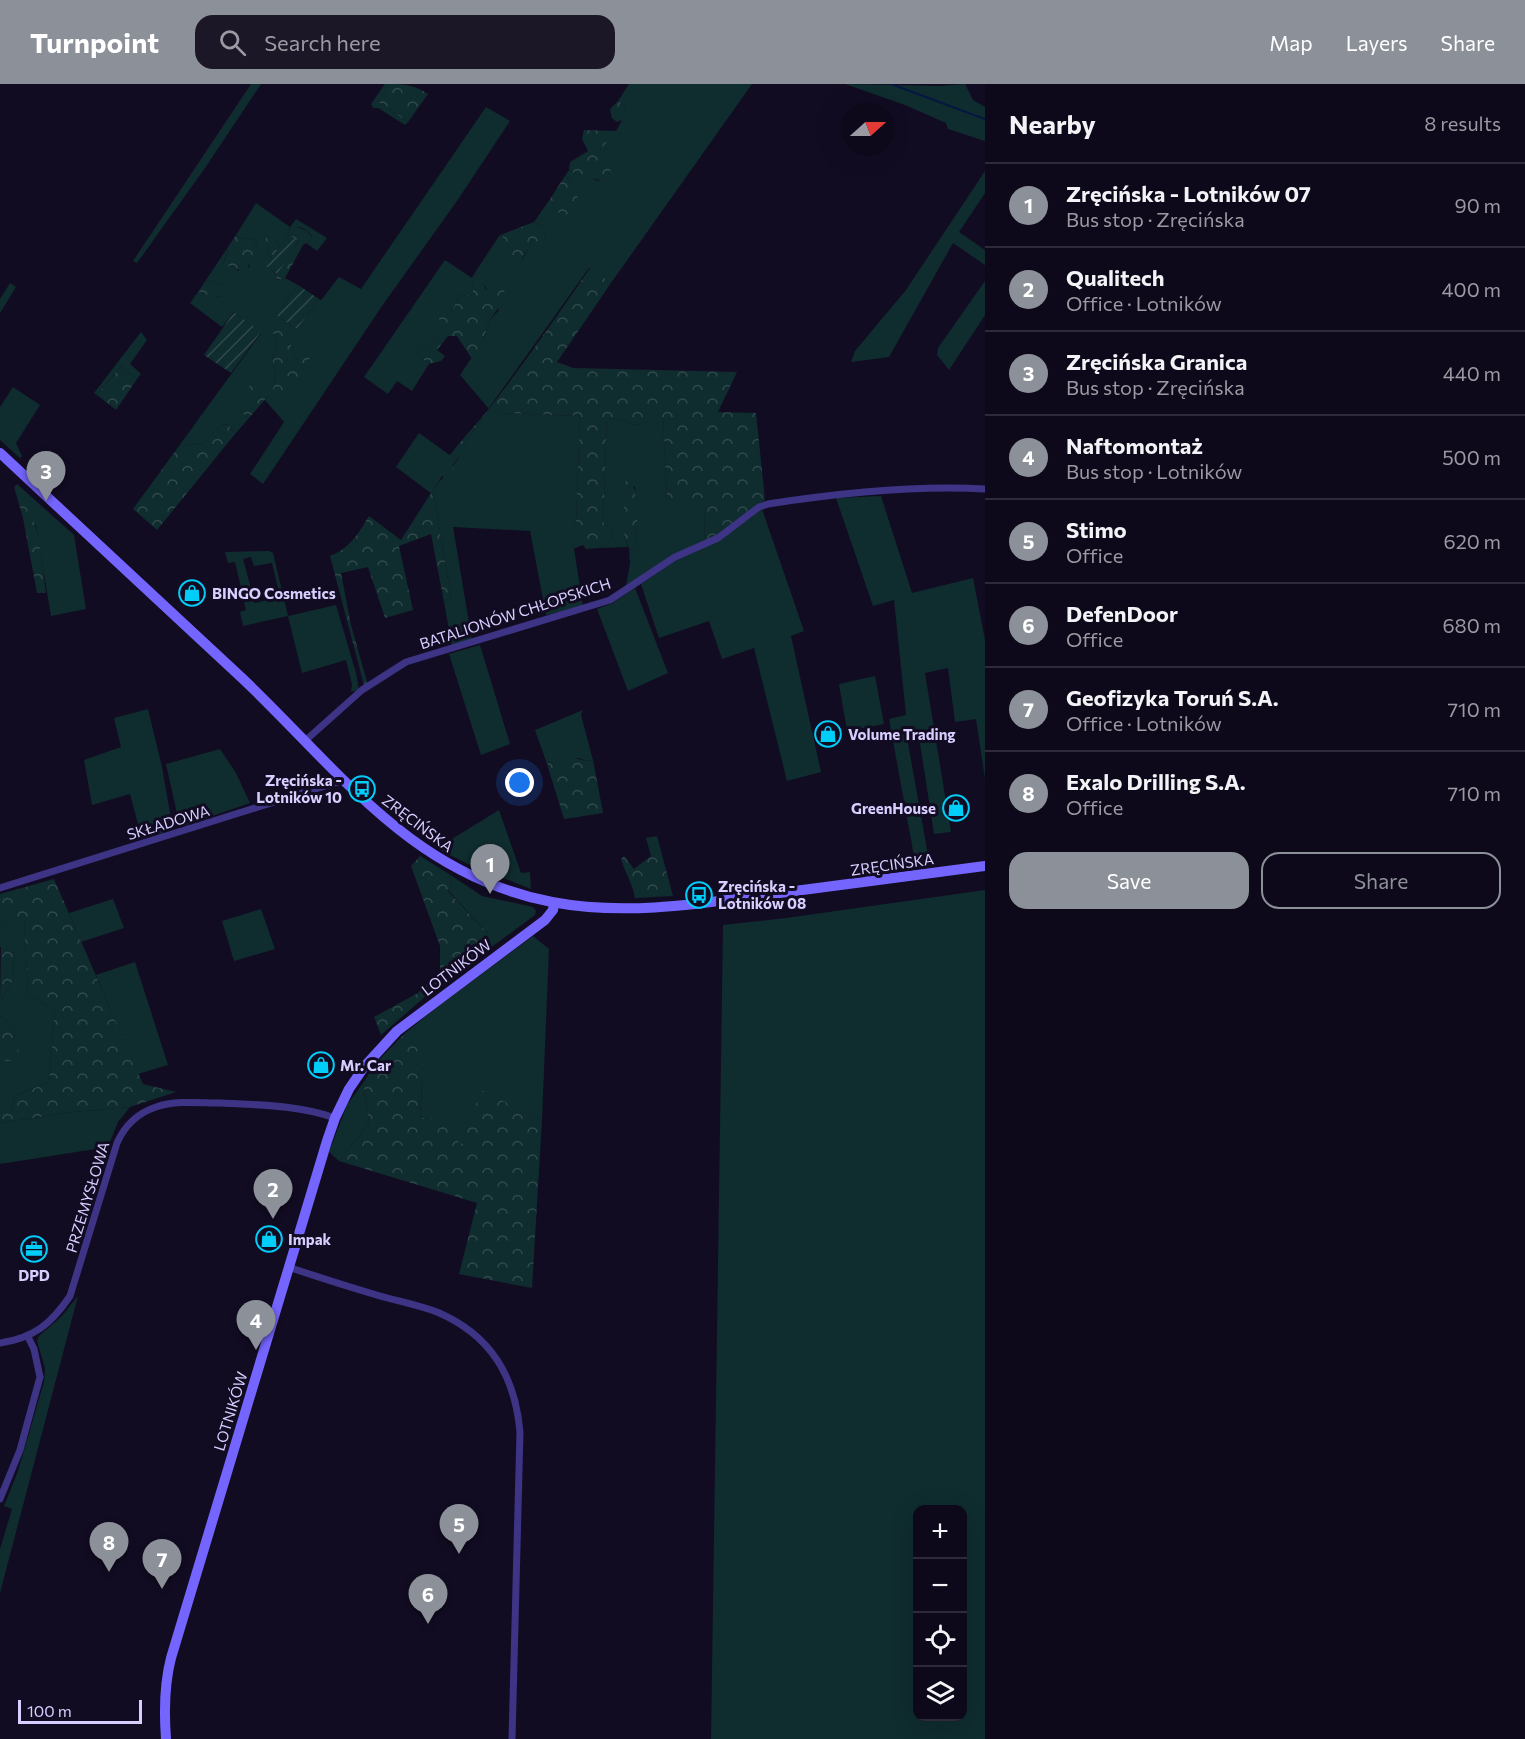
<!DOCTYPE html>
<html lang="en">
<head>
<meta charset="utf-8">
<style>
	:root { --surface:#0e091a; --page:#1c1727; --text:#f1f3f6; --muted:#9b9aa2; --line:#2e2a39; --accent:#8c9099 }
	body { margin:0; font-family:Commissioner,sans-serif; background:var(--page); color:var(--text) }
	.controls { position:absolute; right:18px; bottom:18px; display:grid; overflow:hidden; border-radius:12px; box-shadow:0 6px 24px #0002 }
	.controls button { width:54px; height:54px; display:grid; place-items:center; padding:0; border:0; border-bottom:2px solid var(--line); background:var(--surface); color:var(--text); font:30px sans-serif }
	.compass { position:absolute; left:841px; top:18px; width:54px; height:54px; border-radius:50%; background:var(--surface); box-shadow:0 6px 24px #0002; rotate:69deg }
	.scale { position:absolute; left:18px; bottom:15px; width:124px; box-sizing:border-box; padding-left:6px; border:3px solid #d8ceff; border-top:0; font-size:16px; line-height:21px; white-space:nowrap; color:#d8ceff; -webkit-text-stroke:4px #120c23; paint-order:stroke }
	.you { position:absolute; left:520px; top:699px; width:21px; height:21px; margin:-15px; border:4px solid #fff; border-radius:50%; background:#1a73e8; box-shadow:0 0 0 9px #1a73e833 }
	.badge { display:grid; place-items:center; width:39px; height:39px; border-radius:50%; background:var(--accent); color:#fff; font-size:20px; font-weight:700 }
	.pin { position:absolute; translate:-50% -50px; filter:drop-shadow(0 2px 3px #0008) }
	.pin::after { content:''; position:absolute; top:32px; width:21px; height:18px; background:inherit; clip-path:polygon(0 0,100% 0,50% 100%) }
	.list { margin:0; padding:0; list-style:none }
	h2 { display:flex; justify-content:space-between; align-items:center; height:78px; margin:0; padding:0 24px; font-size:26px }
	h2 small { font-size:20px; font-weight:400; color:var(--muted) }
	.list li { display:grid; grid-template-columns:39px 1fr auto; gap:18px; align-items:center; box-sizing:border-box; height:84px; padding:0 24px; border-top:2px solid var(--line) }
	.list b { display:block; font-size:22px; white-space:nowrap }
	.list p { margin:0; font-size:20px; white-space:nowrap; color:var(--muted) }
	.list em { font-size:20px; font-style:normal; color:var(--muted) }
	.actions { display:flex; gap:12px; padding:18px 24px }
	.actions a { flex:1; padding:14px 0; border:2px solid var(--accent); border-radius:18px; text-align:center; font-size:21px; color:var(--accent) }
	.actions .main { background:var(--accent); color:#fff }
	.icon { flex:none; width:33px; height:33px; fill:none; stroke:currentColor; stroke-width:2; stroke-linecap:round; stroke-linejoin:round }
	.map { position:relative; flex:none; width:985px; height:1655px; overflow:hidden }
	header { display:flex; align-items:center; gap:36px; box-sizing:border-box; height:84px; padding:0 30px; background:var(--accent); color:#fff }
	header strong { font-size:28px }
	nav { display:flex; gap:33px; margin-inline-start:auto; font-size:21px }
	.search { width:420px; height:54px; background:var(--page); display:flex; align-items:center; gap:15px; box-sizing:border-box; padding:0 21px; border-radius:18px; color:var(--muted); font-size:22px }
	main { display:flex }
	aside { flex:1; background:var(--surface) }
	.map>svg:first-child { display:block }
	.grass { fill:#0f2c2e; fill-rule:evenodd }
	.forest { fill:url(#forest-crowns) }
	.garden { fill:url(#garden-furrows) }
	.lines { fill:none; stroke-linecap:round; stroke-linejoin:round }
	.stream { stroke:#061742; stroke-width:2 }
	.street { stroke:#3d3486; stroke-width:7 }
	.secondary { stroke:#7565ff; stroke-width:10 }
	.labels { text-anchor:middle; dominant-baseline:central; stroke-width:6; stroke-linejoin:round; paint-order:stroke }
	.poi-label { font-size:15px; font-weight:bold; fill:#d8ceff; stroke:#120c23; text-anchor:start }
	.street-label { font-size:15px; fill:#d8ceff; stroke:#120c23 }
</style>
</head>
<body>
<header>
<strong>Turnpoint</strong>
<div class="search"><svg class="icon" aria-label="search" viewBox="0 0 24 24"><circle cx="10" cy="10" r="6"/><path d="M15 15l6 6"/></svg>Search here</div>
<nav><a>Map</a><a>Layers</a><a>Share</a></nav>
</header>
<main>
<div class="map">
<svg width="985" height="1655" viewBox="0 0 985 1655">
	<defs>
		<pattern id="forest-crowns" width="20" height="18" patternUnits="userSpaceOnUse" patternTransform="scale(1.5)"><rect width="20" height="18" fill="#0f2c2e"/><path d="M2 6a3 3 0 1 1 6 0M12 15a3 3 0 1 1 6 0" fill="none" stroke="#31494d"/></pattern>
		<pattern id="garden-furrows" width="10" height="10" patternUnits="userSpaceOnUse" patternTransform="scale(1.5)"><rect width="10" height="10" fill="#0f2c2e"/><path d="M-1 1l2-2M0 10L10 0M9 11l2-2" fill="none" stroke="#31494d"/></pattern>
	</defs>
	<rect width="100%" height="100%" fill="#120c23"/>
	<g class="grass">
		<polygon points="251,0 261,0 205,84 137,179 133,177"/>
		<polygon points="385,0 389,0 378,18 408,38 405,41 378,24 373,24 371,20"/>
		<path d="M629 0H752L611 199 589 184 489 324 500 329 580 332 576 438 570 453 574 464 583 523 546 531 530 447 453 443 472 557 452 563 444 518 451 513 433 406C441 394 463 375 463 361L489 325 460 291 484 255 489 237 499 226C493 216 483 195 474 190L499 152 503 150V163L522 176 533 156 545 160 546 146 534 138 550 115 562 133 575 103 565 92 569 86C578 92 588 93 599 97V67C612 52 623 42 626 22L618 17Z"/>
		<polygon points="845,0 940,2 965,0 973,16 985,23 985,57 948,45 946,39 905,21"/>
		<path d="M486 23 510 37 457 117 382 222 263 400 250 390 284 338 265 316 269 311 240 328 249 334 235 350 228 340 221 341 203 359 179 362 261 249 234 228 222 243 190 219 198 208 220 213 225 201 206 196 226 166 228 167 223 180 234 183 238 187 249 183 251 174 257 165 255 154 243 155 236 151 256 119 290 143 296 135 327 154 317 167 306 159 310 157 312 152C306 145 300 141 290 143L288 151 280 163 274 154 265 165 272 175 267 182 275 189 277 196 285 194 298 201 276 231 297 245 319 215 321 216 339 193 361 205ZM274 250 293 263 297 278 301 272H311L303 282 273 305 276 291 272 276 278 259Z"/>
		<polygon points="985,87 985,109 959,148 985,166 985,181 953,159 889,273 851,278 855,267 906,206"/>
		<polygon points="445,176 472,194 474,210 460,212 451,228 444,233 443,247 417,270 429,280 412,307 397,297 388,310 364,293"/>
		<polygon points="985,197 985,231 949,286 937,271 938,264"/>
		<polygon points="10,199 16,203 0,229 0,215"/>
		<polygon points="141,248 147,256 130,280 141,290 137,295 121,282 97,311 94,309"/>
		<polygon points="13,303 40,321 16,359 22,372 20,374 0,356 0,323"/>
		<polygon points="663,332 667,415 700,418 705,427 704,457 626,503 630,479 629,465 635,463 637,441 635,403 625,398 624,450 628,463 599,464 613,454 610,445 603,438 607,334 620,335 635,341"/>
		<polygon points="419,349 451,372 428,407 396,383"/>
		<polygon points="17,400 74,451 86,525 51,532 36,442"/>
		<polygon points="881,412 912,509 973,494 985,556 985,695 976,635 955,638 948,584 925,589 951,748 934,750 918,646 906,648 930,782 916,783 889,635 906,631 894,516 873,522 836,414"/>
		<polygon points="762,425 804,547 791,552 821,688 787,697 754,564 722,575 709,537 659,554 641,500 686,470 723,454"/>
		<path d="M269 467 273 469 288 532 336 521 356 589 359 606 351 608 352 601 346 576 302 589 288 532 243 542 240 528 246 526 235 478 228 479 225 468ZM251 473 254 482 272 479 280 513 255 519 243 475Z"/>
		<polygon points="635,504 668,589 628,607 597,525 613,519"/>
		<polygon points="480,561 510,660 481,671 449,570"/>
		<polygon points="875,592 884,640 847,647 839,600"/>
		<polygon points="148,625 162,683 173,746 142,755 130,710 92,721 84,676 121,663 114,634"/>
		<polygon points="583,626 581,631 593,676 586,677 579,674 550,678 547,680 535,646"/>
		<polygon points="220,665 236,689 250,719 180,743 166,680"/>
		<polygon points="499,726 521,789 530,788 531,805 468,780 442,767 447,758"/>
		<polygon points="449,790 482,812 533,823 536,827 535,831 489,865 490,852 447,805 452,804"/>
		<path d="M985 806V1655H711L723 841 786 834ZM918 1426H962V1632H918Z"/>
		<polygon points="113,815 124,844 81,858 69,829"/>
		<polygon points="261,825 275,865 234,877 222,837"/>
		<polygon points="24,833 28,910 55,926 49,998 14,1012 12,1027 0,1028 0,977 21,976 9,938 0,932 0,918 13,896 14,869 0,863 0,840"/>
		<polygon points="533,852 549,865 542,1036 481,1007 460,1064 420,1034 422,998 404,950 432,927"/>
		<polygon points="135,878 168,981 138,990 96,891"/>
		<polygon points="363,999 369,1039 339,1077 329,1068 347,1021"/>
		<polygon points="130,1023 118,1038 108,1063 0,1080 0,1039 72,1028"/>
		<polygon points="78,1212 0,1509 0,1465 12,1425 4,1422 18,1387 44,1298 45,1284 37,1257 39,1252 62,1232"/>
	</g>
	<g class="forest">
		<path d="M389 0C405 0 415 1 428 10L408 38 378 18Z"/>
		<polygon points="618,17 626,22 624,35 617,38 612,34 610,25"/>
		<path d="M584 46 617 47 599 67 607 73 613 96C598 97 581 94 569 86L570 78 588 67 582 55Z"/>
		<polygon points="565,92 575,103 579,119 573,126 562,134 550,115"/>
		<polygon points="534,138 546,146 545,161 533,156 518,182 505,174 503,163 503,150"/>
		<polygon points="295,142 307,147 312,153 310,157 303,161 285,194 277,196 275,189 276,190 299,157 288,151 290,143"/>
		<polygon points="236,151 243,155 255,154 257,165 244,190 234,183 223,181 228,167 226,166"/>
		<polygon points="267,153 274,154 280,163 272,175 265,165 263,158"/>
		<path d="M590 184 611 199 557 278 573 284 737 288 718 328 756 329 765 416 717 451 704 457 705 427 700 419 667 415 663 333 635 341 620 335 607 334 603 438 610 445 613 454 599 464 586 465 583 461 574 464 569 453 576 438 580 332 500 329 489 325 463 361V367L452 382 454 384 450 387 453 390 449 396 442 392 433 406 451 513 444 518 431 450 399 462 413 526 385 534 368 483 341 489 351 541 367 598 364 601 330 472C350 464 358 450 369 432L401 456 431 409 428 407C438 380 470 348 488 326 524 280 557 232 590 184Z"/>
		<polygon points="474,190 481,194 486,206 491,198 503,202 506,214 489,237 484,255 472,275 457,252 448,252 437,266 445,272 441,277 429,280 417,270 443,247 440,243 439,233 444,233 451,228 460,212 473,210 472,194"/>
		<path d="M206 196 225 201V211C215 215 208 210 198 208Z"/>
		<polygon points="274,236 282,238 289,247 288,259 293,263 297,277 304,266 311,272 291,305 282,315 273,305 276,291 272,276 278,259 274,250 264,249 264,244"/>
		<polygon points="121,282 137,295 116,326 97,311"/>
		<polygon points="260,296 269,311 249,334 240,328 237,321 246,304"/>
		<polygon points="228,340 235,350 157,446 133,425 179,362 203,359 221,341"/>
		<path d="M630 396C641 411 637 445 635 463L629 465 624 450V398Z"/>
		<path d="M17 400C39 432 41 471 46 509H37L23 434 14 403Z"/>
		<polygon points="572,673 586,677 593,676 603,729 564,735 547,680 557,675"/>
		<path d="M657 752 673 812 635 814C633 800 625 789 621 775L624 772 634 785 651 772 646 754Z"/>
		<polygon points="420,772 449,790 452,804 447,806 490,852 489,865 435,904 381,951 374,933 418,909 440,887 440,862 411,782"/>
		<polygon points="54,795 143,1000 176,1008 130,1023 72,1028 0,1039 0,1028 12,1026 14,1012 49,998 55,926 28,910 24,834 0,840 0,810"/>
		<polygon points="1,863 14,869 13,896 0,918"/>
		<polygon points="0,932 9,938 22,977 0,977"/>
		<polygon points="404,950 415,957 423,976 420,1034 451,1035 460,1063 481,1006 542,1036 532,1204 459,1190 477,1119 339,1077 369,1039 363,999 377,978"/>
	</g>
	<g class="garden">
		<polygon points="288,151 299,157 277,190 266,182"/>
		<polygon points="298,201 319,215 297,245 276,231"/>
		<polygon points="234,228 261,248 231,289 204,271"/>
	</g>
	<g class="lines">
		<polyline class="stream" points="891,0 985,35"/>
		<g class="street">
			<path d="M306 656 362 606 406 578 610 516 675 473 718 454 759 423 768 420C839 409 913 401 985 405"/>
			<polyline points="0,804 344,696"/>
			<path d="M288 1183C318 1193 349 1203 380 1212 398 1217 419 1221 437 1228 491 1251 515 1292 520 1348L512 1655"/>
			<path d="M0 1259C34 1254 51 1240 70 1212L117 1059C125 1041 138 1029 156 1023 177 1016 200 1019 221 1019 259 1021 299 1021 335 1034"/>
			<polyline points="0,1415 20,1366 40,1293 34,1265 28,1253"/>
		</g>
		<g class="secondary">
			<path d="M0 369C81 444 162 519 243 595 340 687 411 791 552 818 625 832 699 820 772 810 843 800 914 792 985 782"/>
			<path d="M166 1655C164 1628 164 1601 171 1574L327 1057 335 1034 349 1005 364 983 397 947 545 836 553 826 554 819"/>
		</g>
	</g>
	<defs>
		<g id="shop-ring" transform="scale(1.35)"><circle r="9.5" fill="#120c23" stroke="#00cef9" stroke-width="1.5"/><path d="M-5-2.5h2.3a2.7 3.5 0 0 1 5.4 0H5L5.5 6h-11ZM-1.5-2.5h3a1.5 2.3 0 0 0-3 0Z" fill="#00cef9"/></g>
		<g id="bus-ring" transform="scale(1.35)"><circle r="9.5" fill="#120c23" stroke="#00cef9" stroke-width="1.5"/><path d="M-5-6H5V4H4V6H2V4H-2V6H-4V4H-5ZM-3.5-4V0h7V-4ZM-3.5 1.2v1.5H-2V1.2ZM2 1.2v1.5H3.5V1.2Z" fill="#00cef9"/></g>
		<g id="office-ring" transform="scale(1.35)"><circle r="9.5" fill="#120c23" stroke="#00cef9" stroke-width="1.5"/><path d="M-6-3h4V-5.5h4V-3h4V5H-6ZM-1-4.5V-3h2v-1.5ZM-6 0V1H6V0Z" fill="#00cef9"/></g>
	</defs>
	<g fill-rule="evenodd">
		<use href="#shop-ring" x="192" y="509"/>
		<use href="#shop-ring" x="828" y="650"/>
		<use href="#bus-ring" x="362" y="705"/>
		<use href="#shop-ring" x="956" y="724"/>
		<use href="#bus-ring" x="699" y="811"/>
		<use href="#shop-ring" x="321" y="981"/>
		<use href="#shop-ring" x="269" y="1155"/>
		<use href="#office-ring" x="34" y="1165"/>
	</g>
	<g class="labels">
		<g class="poi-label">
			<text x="212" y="509">BINGO Cosmetics</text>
			<text x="848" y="650">Volume Trading</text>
			<text x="342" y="696" text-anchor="end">Zręcińska -<tspan x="342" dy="17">Lotników 10</tspan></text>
			<text x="936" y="724" text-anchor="end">GreenHouse</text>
			<text x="718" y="802">Zręcińska -<tspan x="718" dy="17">Lotników 08</tspan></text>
			<text x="340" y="981">Mr. Car</text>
			<text x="288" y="1155">Impak</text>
			<text x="34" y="1191" text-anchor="middle">DPD</text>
		</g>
		<g class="street-label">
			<text transform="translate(515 529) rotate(-18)">BATALIONÓW CHŁOPSKICH</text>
			<text transform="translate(168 738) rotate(-17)">SKŁADOWA</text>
			<text transform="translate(418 739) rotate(37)">ZRĘCIŃSKA</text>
			<text transform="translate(892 780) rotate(-8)">ZRĘCIŃSKA</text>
			<text transform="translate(456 883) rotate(-37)">LOTNIKÓW</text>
			<text transform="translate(87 1113) rotate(-73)">PRZEMYSŁOWA</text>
			<text transform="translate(230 1327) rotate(-73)">LOTNIKÓW</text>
		</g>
	</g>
</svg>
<div class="controls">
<button>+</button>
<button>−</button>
<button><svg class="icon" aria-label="locate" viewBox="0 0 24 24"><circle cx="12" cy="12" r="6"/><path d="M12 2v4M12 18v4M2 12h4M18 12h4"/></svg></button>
<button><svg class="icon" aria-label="layers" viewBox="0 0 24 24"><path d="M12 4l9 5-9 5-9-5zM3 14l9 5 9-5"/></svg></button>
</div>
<svg class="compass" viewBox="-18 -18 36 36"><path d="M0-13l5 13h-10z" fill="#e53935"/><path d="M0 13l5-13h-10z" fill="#9b9aa2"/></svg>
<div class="scale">100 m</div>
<div class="you"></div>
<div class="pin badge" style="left:490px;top:810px">1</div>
<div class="pin badge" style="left:273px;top:1135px">2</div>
<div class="pin badge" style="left:46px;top:417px">3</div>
<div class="pin badge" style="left:256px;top:1266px">4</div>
<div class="pin badge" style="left:459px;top:1470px">5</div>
<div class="pin badge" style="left:428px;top:1540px">6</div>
<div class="pin badge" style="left:162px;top:1505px">7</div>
<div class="pin badge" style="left:109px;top:1488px">8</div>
</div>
<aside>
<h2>Nearby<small>8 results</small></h2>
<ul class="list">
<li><span class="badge">1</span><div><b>Zręcińska - Lotników 07</b><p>Bus stop · Zręcińska</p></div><em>90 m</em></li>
<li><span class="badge">2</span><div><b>Qualitech</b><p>Office · Lotników</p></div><em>400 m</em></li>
<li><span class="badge">3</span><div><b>Zręcińska Granica</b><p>Bus stop · Zręcińska</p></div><em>440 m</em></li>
<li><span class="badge">4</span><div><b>Naftomontaż</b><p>Bus stop · Lotników</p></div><em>500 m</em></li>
<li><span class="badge">5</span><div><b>Stimo</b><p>Office</p></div><em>620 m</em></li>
<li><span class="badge">6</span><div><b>DefenDoor</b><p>Office</p></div><em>680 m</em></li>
<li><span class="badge">7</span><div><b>Geofizyka Toruń S.A.</b><p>Office · Lotników</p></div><em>710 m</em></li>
<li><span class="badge">8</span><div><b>Exalo Drilling S.A.</b><p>Office</p></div><em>710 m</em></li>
</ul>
<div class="actions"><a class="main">Save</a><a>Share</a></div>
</aside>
</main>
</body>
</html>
